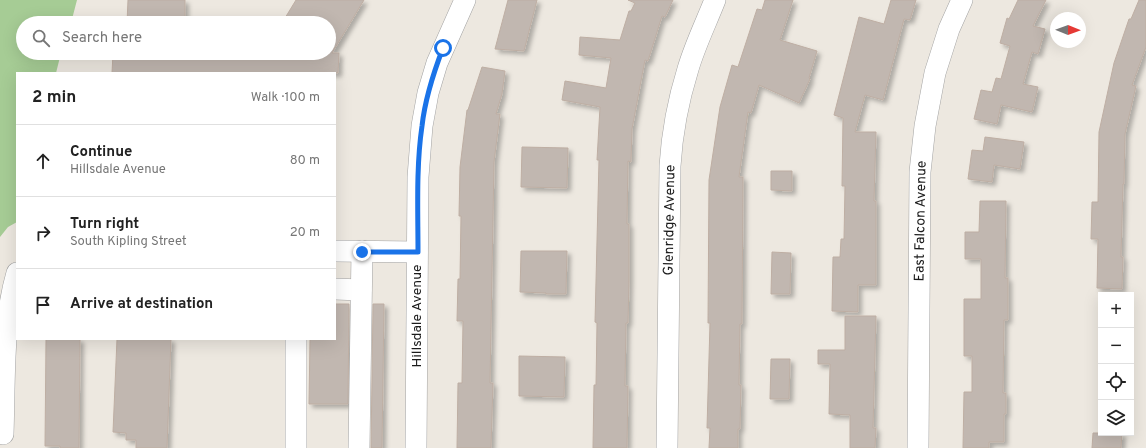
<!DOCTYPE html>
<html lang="en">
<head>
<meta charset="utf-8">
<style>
	:root { --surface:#fff; --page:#f6f6f6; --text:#222; --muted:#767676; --line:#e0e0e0 }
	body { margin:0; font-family:Overpass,sans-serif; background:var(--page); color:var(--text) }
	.controls { position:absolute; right:12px; bottom:12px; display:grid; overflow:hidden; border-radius:0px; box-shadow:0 4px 16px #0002 }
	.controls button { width:36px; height:36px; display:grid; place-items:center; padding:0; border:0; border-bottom:1px solid var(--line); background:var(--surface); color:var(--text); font:20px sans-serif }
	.compass { position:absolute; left:1050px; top:12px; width:36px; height:36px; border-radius:50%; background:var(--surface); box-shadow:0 4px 16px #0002; rotate:91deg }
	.stop { position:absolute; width:12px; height:12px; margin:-9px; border:3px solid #1a73e8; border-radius:50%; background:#fff }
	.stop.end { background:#1a73e8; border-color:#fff; box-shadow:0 1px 4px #0008 }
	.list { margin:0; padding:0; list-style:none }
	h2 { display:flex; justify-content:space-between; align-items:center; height:52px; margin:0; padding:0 16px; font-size:17px }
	h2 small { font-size:13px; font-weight:400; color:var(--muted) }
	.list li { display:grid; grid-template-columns:26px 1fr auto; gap:12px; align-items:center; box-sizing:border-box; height:72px; padding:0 16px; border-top:1px solid var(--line) }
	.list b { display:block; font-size:15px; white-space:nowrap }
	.list p { margin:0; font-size:13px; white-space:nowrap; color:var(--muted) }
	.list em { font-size:13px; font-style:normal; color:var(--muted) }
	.icon { flex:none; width:22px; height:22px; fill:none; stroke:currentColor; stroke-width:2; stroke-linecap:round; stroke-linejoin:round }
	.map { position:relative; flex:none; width:1146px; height:448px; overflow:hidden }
	.search { position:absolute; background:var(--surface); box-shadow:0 4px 16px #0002; left:16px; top:16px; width:320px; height:44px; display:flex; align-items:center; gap:10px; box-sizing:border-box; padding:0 14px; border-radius:22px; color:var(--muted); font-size:15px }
	.panel { position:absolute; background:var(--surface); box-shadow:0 4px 16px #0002; left:16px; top:72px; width:320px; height:268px; border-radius:0px }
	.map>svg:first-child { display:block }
	.forest { fill:#a6cc95 }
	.building { fill:#c1b7b0; stroke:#beaea3; filter:url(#shadow) }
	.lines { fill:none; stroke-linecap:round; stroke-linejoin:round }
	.minor-casing { stroke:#a2a2a2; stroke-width:22 }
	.minor { stroke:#fff; stroke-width:21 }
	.route { stroke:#1a73e8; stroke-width:5 }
	.labels { text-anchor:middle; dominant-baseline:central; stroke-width:3; stroke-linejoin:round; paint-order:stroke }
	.street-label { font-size:14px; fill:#1b1b1b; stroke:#fff }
</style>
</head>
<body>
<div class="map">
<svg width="1146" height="448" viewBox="0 0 1146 448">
	<defs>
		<filter id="shadow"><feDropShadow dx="3.5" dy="3.5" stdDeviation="2" flood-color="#0004"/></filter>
	</defs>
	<rect width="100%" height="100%" fill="#ede8e0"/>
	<polygon class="forest" points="0,0 77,0 71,23 23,23 23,53 61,53 56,73 17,73 17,222 8,227 0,237"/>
	<g class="building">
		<polygon points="128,0 185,0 185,23 127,23"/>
		<polygon points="296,0 364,0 332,53 339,53 338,73 112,73 113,53 329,53 329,23 282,23"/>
		<polygon points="508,0 537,0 524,51 495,49"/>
		<polygon points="628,0 673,0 665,17 662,16 648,61 645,60 632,129 631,162 628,161 627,224 629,224 629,281 628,323 626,323 625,386 628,386 627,448 593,448 594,385 596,385 597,323 595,322 599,160 597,160 600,107 562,100 565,81 606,88 611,58 579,55 580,37 620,40 629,11 631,11 635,3"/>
		<polygon points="765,0 793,0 780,40 817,51 809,78 810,79 799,103 759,85 751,113 748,112 739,177 743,177 742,324 740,324 739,385 741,385 740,429 738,429 738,448 709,448 710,428 707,428 710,323 708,323 709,180 720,107 732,65 738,67 757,9 762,10"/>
		<polygon points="891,0 916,0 910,20 904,19 883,100 865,95 855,132 876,132 874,201 876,201 876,285 858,285 858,312 832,311 833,257 840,257 841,239 844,239 845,186 842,186 843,118 834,115 859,17 884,24"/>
		<polygon points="1018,0 1046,0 1033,26 1045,29 1038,54 1032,52 1023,84 1038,87 1032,112 1001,105 997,124 974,119 981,90 992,92 996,78 1001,79 1010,46 1000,43 1007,18 1009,19"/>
		<polygon points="1139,0 1146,0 1146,47 1132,85 1136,86 1125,134 1124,184 1123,184 1121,257 1123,257 1122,289 1097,288 1098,239 1091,239 1092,202 1098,202 1099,132 1114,63 1129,19 1131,19"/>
		<polygon points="482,67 505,71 502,94 496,114 500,114 494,162 490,383 493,383 491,448 457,448 458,383 462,383 463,321 457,321 458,279 460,279 461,216 459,216 460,167 467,110 468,110"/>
		<polygon points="985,137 1024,142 1020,169 994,165 992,182 968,179 972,150 983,151"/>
		<polygon points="522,147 568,148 567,188 521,187"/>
		<polygon points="771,171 792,171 792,191 771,190"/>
		<polygon points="980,201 1006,201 1005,278 1008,278 1008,320 1004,320 1003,393 1006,393 1006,414 1004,414 1004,442 989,442 989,448 963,448 964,392 972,392 972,356 964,356 964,299 981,299 981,259 965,259 965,232 979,232"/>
		<polygon points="521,251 567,251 566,294 546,294 546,293 520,292"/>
		<polygon points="772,252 791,253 790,294 771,294"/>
		<polygon points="335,304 349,304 348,404 309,404 310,339 335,339"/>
		<polygon points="373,304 384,304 382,448 371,448"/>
		<polygon points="845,316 876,316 873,428 876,428 875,448 850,448 850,415 829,414 830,364 818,364 818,350 845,350"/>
		<polygon points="46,339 80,339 79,448 60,448 60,446 45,446"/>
		<polygon points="117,339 171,339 167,448 136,448 136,440 126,440 126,433 113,432"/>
		<polygon points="519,356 565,357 564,397 519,396"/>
		<polygon points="771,359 790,359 789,399 770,399"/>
		<polygon points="1093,433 1122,433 1121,448 1092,448"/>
	</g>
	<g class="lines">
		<g class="minor-casing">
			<g id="minor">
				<polyline points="335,251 417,252"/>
				<polyline points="335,289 361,290"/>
				<path d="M3 434C5 381 2 325 17 273"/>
				<polyline points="296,448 296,339"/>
				<polyline points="359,448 362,251"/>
				<polyline points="416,448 418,177 422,126 428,93 437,63 465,0"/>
				<path d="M667 448 670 166C672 133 678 101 688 69 695 45 706 23 715 0"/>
				<polyline points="918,448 920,172 925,126 935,73 949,29 962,0"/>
			</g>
		</g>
		<use href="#minor" class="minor"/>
	</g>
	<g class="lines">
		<path class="route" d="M362 252H418C418 210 416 167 422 126 425 99 433 74 443 48"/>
	</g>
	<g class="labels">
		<g class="street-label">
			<text transform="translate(670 220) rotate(-89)">Glenridge Avenue</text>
			<text transform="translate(921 221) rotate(-89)">East Falcon Avenue</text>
			<text transform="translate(417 316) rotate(-90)">Hillsdale Avenue</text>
		</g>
	</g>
</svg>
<div class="controls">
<button>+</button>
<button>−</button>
<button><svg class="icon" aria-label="locate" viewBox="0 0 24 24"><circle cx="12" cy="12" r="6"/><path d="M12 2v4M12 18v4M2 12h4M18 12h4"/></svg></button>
<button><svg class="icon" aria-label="layers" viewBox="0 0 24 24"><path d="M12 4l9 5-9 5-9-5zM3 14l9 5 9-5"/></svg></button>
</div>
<svg class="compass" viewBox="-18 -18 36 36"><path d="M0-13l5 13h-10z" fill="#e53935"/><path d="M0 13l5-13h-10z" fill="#767676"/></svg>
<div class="stop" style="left:443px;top:48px"></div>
<div class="stop end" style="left:362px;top:252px"></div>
<div class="search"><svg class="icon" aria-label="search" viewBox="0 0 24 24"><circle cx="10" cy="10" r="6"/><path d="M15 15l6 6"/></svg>Search here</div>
<section class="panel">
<h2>2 min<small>Walk · 100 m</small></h2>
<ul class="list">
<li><svg class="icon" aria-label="ahead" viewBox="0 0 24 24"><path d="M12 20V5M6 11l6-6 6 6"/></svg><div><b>Continue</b><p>Hillsdale Avenue</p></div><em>80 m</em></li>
<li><svg class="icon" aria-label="right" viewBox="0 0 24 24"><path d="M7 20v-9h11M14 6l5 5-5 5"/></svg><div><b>Turn right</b><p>South Kipling Street</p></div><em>20 m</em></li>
<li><svg class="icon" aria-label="arrive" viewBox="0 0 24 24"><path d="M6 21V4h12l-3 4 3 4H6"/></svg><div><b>Arrive at destination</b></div></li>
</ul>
</section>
</div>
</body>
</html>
